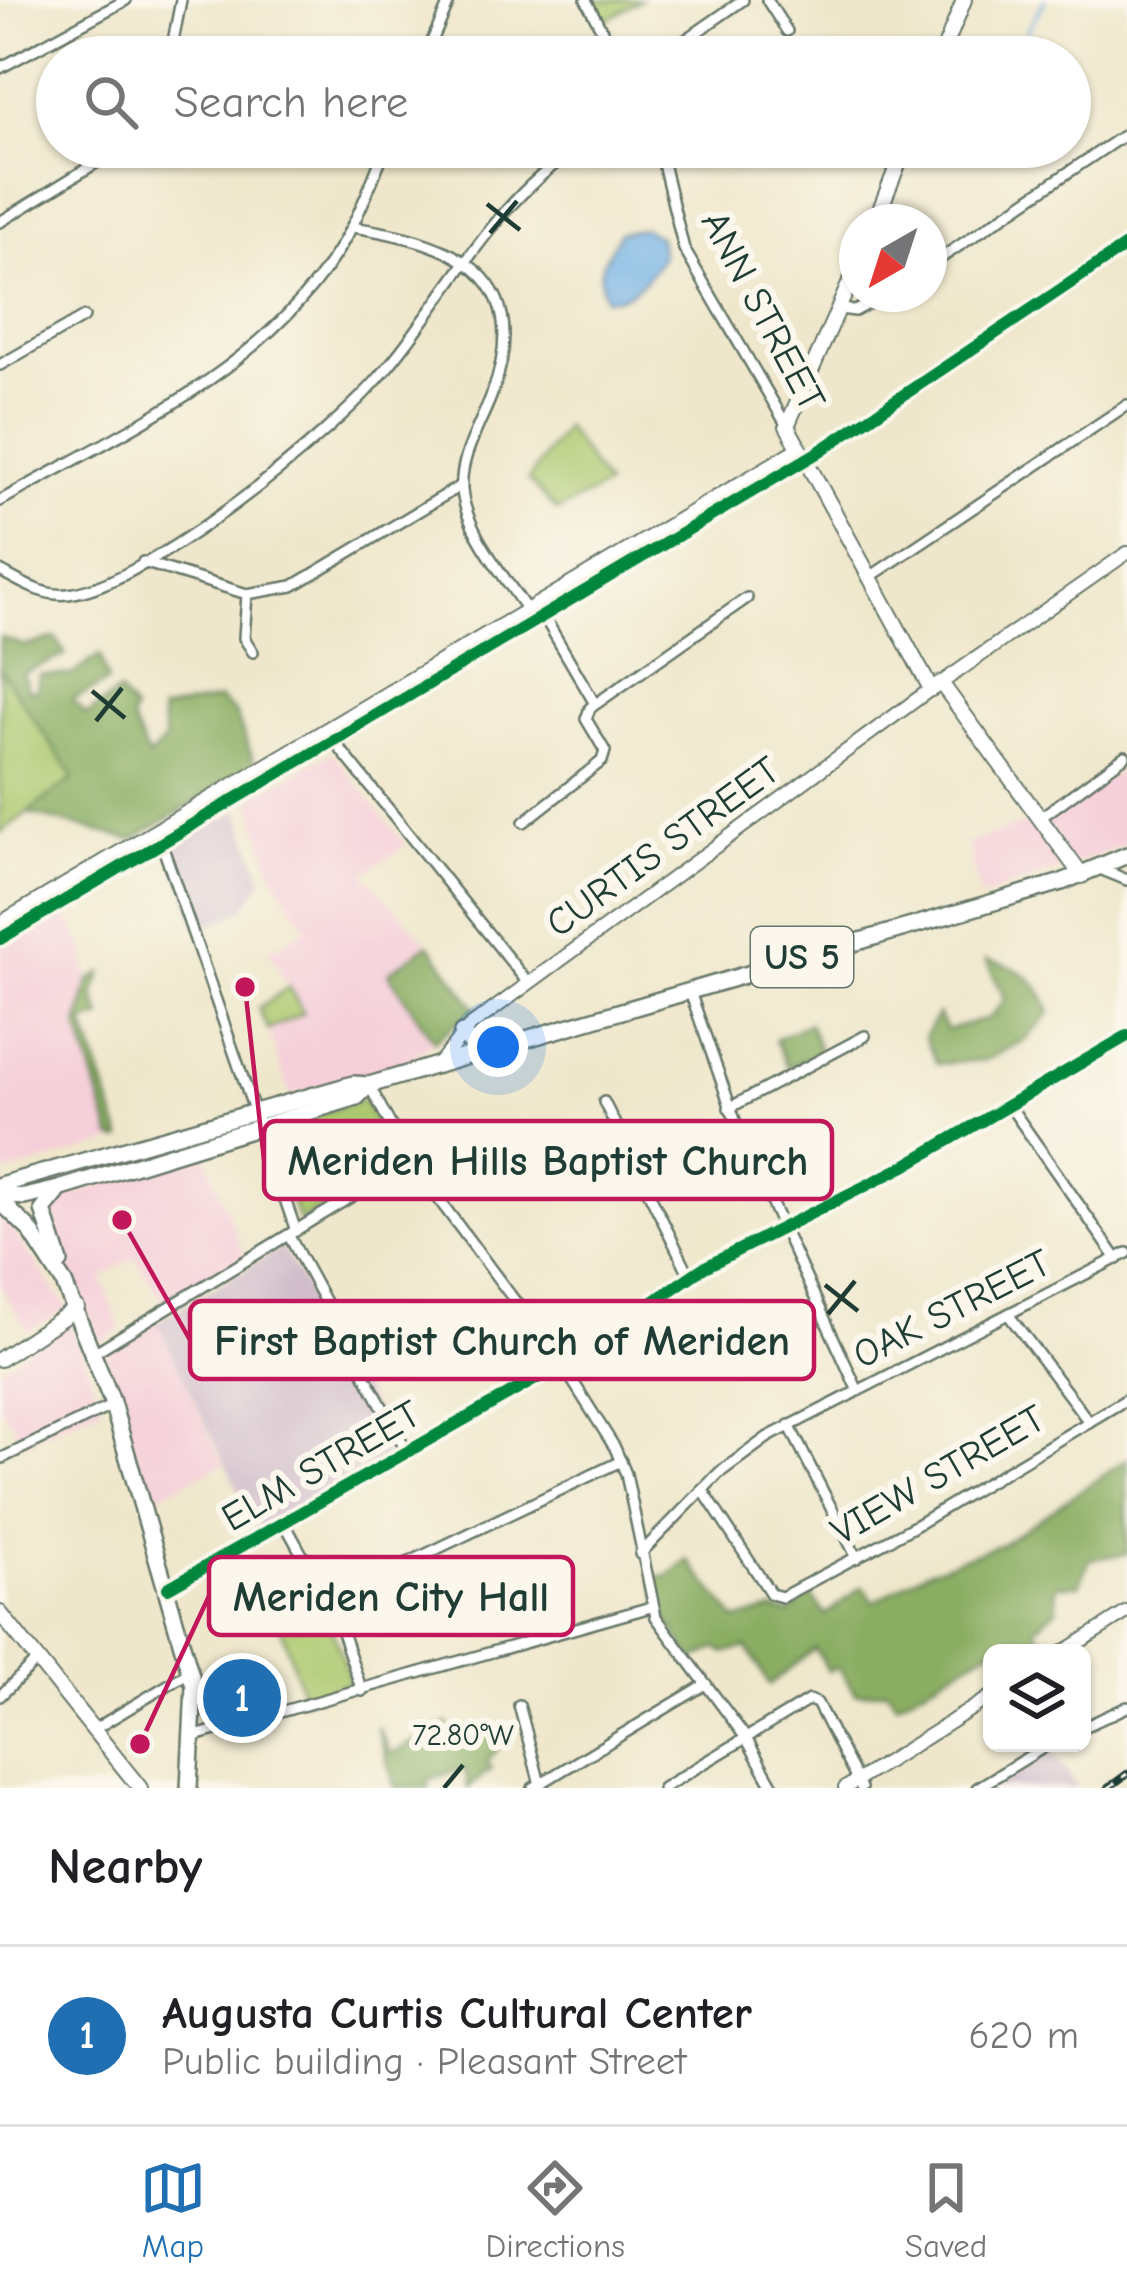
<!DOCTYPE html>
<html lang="en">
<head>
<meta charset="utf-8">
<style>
	:root { --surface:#fff; --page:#f2f2f2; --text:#202124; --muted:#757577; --line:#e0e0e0; --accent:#1f6fb2 }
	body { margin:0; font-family:"Comic Neue",sans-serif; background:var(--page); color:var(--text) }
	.controls { position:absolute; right:36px; bottom:36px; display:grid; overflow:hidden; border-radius:18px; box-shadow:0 3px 9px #0004 }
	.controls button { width:108px; height:108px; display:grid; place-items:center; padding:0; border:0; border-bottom:3px solid var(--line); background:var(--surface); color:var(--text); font:60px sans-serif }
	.compass { position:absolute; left:839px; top:204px; width:108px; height:108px; border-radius:50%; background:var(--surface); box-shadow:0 3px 9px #0004; rotate:219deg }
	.you { position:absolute; left:498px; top:1047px; width:42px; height:42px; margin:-30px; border:9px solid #fff; border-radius:50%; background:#1a73e8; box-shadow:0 0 0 18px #1a73e833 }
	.badge { display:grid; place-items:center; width:78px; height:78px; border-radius:50%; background:var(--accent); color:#fff; font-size:39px; font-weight:700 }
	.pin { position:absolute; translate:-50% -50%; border:6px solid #fff; box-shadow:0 3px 12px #0006 }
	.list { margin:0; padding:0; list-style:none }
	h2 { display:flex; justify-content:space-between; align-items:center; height:156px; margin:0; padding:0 48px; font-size:51px }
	h2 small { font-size:39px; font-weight:400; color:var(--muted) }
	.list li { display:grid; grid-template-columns:78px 1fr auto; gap:36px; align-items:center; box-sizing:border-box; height:180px; padding:0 48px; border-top:3px solid var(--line) }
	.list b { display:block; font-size:45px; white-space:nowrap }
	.list p { margin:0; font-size:39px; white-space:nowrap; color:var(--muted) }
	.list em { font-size:39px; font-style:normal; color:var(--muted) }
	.icon { flex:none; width:66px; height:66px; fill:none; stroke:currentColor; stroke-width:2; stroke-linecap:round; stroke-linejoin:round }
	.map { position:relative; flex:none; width:1127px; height:1788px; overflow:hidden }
	.search { position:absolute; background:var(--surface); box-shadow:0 3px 9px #0004; left:36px; right:36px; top:36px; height:132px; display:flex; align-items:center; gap:30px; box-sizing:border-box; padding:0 42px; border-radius:66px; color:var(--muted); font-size:45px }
	.sheet { height:336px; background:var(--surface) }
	nav { display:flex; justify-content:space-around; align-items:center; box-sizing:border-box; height:168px; border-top:3px solid var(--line); background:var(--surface); font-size:33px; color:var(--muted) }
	nav a { display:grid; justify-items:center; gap:6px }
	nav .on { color:var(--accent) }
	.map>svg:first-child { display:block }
	.built { fill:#f5cfd9 }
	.industrial { fill:#d1bdcb }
	.green { fill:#adc970; stroke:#668352; stroke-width:3 }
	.forest { fill:#8aad62; stroke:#54754b; stroke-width:3 }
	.water { fill:#72b0e4; stroke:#48768c; stroke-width:3 }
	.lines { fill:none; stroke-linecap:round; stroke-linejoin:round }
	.stream { stroke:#72b0e4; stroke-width:3 }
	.minor-casing { stroke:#687869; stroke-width:14 }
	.tertiary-casing { stroke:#687869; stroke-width:16 }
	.secondary-casing { stroke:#687869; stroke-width:18 }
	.primary-casing { stroke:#687869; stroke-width:20 }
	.minor { stroke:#fff; stroke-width:9 }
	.tertiary { stroke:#fff; stroke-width:12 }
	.secondary { stroke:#fff; stroke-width:14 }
	.primary { stroke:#fff; stroke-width:15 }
	.rail-casing { stroke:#1f3d34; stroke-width:8 }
	.rail { stroke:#fbf7ec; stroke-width:3; stroke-dasharray:9; stroke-linecap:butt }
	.cycleway-casing { stroke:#fbf7ec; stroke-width:20 }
	.cycleway { stroke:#00873e; stroke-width:12 }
	.ticks { fill:none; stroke:#1f3d34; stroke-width:4.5 }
	.labels { text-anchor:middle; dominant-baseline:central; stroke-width:12; stroke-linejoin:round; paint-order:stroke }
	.shield { fill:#fbf7ec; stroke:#61756b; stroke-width:3 }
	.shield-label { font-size:36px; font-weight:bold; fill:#1f3d34 }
	.street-label { font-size:39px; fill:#1f3d34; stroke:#fbf7ec }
	.ticks-label { font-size:30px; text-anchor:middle; fill:#1f3d34; stroke:#fbf7ec; stroke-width:12; stroke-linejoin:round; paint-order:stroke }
	.leader { fill:none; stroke:#c2185b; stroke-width:4.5 }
	.callout-dot { fill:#c2185b; stroke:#fbf7ec; stroke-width:4.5 }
	.callout { fill:#fbf7ec; stroke:#c2185b; stroke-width:4.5 }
	.callout-label { font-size:42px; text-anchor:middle; font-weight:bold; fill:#1f3d34 }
</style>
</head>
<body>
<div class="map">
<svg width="1127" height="1788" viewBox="0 0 1127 1788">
	<rect width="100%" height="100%" fill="#fbf7ec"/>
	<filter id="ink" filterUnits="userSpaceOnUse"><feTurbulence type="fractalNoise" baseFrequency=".00833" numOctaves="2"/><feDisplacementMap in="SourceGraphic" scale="24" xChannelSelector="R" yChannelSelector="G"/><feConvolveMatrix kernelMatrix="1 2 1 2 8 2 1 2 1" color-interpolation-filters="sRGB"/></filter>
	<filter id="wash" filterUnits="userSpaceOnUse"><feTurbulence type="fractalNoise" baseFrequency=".004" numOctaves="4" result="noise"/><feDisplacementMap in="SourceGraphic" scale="48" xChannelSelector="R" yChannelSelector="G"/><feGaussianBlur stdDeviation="2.7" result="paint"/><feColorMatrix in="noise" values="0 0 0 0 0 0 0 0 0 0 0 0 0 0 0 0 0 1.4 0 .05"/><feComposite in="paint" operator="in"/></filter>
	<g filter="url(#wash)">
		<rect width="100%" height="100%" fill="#efe7cb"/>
		<g class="built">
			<polygon points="332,752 406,845 364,874 429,944 388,973 434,1041 401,1065 290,1095 268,1030 303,1012 269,951 306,929 272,871 250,800"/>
			<polygon points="1127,766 1127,845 980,898 968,843 1048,816"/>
			<polygon points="73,903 68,917 84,952 89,981 78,1026 118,1140 122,1139 0,1175 0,947"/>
			<polygon points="204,1151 244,1256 165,1302 134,1257 102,1278 121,1329 100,1344 49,1221 53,1201"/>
			<polygon points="0,1212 68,1309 28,1331 0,1286"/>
			<polygon points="66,1322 70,1322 102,1407 24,1442 0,1405 0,1369"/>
			<polygon points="157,1322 224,1464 150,1499 105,1355"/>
		</g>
		<g class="industrial">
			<polygon points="239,810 263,880 243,909 198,932 170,846"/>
			<polygon points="282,1247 397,1449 257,1530 157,1322"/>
			<polygon points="1052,1751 1078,1788 991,1788"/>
		</g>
		<g class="green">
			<polygon points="589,0 640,0 602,23"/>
			<polygon points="565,427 606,486 557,511 528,480"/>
			<polygon points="0,669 75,778 0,833"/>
			<polygon points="289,987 303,1013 268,1030 258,1008"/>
			<polygon points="363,1100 399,1163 299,1221 269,1139 273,1128"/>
			<polygon points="324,1607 351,1682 304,1700 281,1627"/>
		</g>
		<g class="forest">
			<polygon points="0,637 25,646 56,638 66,655 23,673 28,690 37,690 39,675 72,675 100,655 108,682 72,700 87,715 119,692 134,711 131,720 148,757 165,741 161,711 219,699 235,713 256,766 132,840 27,813 74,778 0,669"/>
			<polygon points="429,944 476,1009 434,1041 388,973"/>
			<path d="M986 960C1020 966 1039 979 1050 1013L1025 1040 986 1060 937 1064 924 1037 938 1014 946 1030 990 1018 1005 999Z"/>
			<polygon points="102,973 94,995 102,1017 84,1023 122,1139 118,1140 112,1137 78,1026 89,981"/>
			<polygon points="809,1023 820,1052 788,1068 775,1040"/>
			<polygon points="1127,1459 1127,1554 1090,1559 1079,1585 1056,1585 1057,1609 1035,1629 1051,1648 1012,1653 999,1644 896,1704 887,1690 856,1694 838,1667 828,1671 815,1648 770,1685 747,1647 725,1653 717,1648 693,1661 660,1608 653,1577 668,1576 688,1560 736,1620 773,1610 789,1614 810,1593 825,1615 863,1586 874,1602 924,1572 1002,1544"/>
			<polygon points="448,1723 454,1742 489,1728 499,1748 487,1761 491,1769 468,1788 465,1768 428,1780 429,1788 395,1788 377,1726 391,1754"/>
		</g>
		<path class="water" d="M644 228 659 237 662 256C651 276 630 302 605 298 594 262 606 263 619 232Z"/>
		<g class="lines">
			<polyline class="stream" points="986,57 1023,38 1045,0"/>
		</g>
	</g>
	<g filter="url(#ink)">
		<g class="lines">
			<g class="minor-casing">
				<g id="minor">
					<polyline points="586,0 616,57"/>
					<polyline points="767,0 787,31"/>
					<polyline points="170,57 181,0"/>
					<polyline points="425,57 450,0"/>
					<polyline points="661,57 743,0"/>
					<polyline points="0,68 126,0"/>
					<polyline points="659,147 684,249 787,426"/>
					<polyline points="0,222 122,147"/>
					<path d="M352 227C453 242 536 274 492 394 481 424 459 457 462 490 466 533 505 576 528 612"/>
					<polyline points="929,266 1127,133"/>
					<polyline points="840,309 855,311 887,294"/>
					<polyline points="0,365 84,317"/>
					<polyline points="805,459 1127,245"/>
					<path d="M0 501C127 429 284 362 353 224 366 199 375 172 386 147"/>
					<polyline points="143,562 247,594 293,586 462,485"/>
					<path d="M0 571C21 582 43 597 68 594 147 585 330 436 382 374 449 296 490 204 579 147"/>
					<polyline points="870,577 1127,405"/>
					<polyline points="247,594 244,638 253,652"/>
					<polyline points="543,615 595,704"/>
					<polyline points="325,730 528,983"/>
					<polyline points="1040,818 1125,756"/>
					<polyline points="524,822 602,761 605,751 586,719 590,708 747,598"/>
					<polyline points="160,839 296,1231"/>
					<polyline points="1100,869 1127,880"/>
					<polyline points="689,989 741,1137 858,1391"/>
					<polyline points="369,1085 410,1161 562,1364 615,1448 626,1474 656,1617 746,1738 774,1788"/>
					<polyline points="604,1102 690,1276"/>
					<polyline points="1009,1105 1117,1259"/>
					<polyline points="729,1108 865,1036"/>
					<polyline points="289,1236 407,1452"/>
					<polyline points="1008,1314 1089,1422"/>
					<polyline points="95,1352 410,1161"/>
					<polyline points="789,1425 857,1558"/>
					<polyline points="0,1459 113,1405"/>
					<polyline points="702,1489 771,1594 782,1597 913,1527 1127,1399"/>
					<polyline points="284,1522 338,1620 362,1691"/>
					<polyline points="640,1554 719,1473 768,1437 1127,1253"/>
					<polyline points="168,1588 562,1364 703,1268 903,1167 1127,1036"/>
					<polyline points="328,1601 621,1461"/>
					<polyline points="0,1696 37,1660"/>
					<polyline points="519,1705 540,1784"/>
					<polyline points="1082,1728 1127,1707"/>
					<polyline points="93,1730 191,1671"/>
					<polyline points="195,1736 651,1607"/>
					<polyline points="533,1788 706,1684"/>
					<polyline points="663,1788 809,1700 817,1703 861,1788"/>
					<polyline points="977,1788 1051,1743"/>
				</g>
			</g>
			<g class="tertiary-casing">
				<g id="tertiary">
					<polyline points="941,683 1127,553"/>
					<polyline points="0,923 799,448"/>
					<polyline points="0,939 805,459"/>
					<polyline points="440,1062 469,1027 931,689"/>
					<polyline points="1062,1653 1127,1612"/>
					<polyline points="845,1788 992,1696"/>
				</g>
			</g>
			<g class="secondary-casing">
				<g id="secondary">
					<polyline points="941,57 964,0"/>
					<polyline points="875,222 905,147"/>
					<polyline points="857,266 787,426 931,689 941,683 1082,876"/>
					<polyline points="0,1359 77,1308"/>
					<polyline points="0,1613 140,1788"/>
				</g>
			</g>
			<g class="primary-casing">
				<g id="primary">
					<polyline points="462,1033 477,1051"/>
					<polyline points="0,1185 353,1084 369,1085 1062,882 1127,855"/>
					<polyline points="57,1193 43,1210 60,1262"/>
					<polyline points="0,1195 25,1197 59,1189 357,1097 369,1085"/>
					<polyline points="0,1201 29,1229 63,1281 111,1399 194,1686 189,1788"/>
				</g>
			</g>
			<use href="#minor" class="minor"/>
			<use href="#tertiary" class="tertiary"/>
			<use href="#secondary" class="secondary"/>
			<use href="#primary" class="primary"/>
			<g class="rail-casing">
				<polyline id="rail" points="1108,1788 1127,1774"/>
			</g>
			<use href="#rail" class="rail"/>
			<g class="cycleway-casing">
				<g id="cycleway">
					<polyline points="0,939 817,453 1127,245"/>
					<polyline points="168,1588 562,1364 703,1268 903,1167 1127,1036"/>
				</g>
			</g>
			<use href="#cycleway" class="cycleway"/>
		</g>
	</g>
	<path class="ticks" d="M487 204 520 230M490 233 517 201M92 691 125 718M96 721 122 688M825 1285 858 1311M828 1314 855 1281M444 1788 463 1765"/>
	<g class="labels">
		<rect class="shield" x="751" y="927" width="102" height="60" rx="9"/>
		<g class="shield-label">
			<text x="802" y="957">US 5</text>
		</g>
		<g class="street-label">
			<text transform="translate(763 311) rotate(62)">ANN STREET</text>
			<text transform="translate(663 847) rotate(-36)">CURTIS STREET</text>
			<text transform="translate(952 1309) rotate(-27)">OAK STREET</text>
			<text transform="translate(321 1466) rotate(-30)">ELM STREET</text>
			<text transform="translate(938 1475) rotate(-30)">VIEW STREET</text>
		</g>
	</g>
	<g class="ticks-label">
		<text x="463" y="1745">72.80°W</text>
	</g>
	<path class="leader" d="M245 987L264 1160M122 1220L190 1340M140 1744L209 1596"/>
	<g class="callout-dot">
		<circle cx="245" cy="987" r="12"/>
		<circle cx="122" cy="1220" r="12"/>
		<circle cx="140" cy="1744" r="12"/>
	</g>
	<g class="callout">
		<rect x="264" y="1121" width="568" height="78" rx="12"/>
		<rect x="190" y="1301" width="624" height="78" rx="12"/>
		<rect x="209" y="1557" width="364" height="78" rx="12"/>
	</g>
	<g class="callout-label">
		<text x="548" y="1175">Meriden Hills Baptist Church</text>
		<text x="502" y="1355">First Baptist Church of Meriden</text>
		<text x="391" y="1611">Meriden City Hall</text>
	</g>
</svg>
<div class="controls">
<button><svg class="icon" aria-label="layers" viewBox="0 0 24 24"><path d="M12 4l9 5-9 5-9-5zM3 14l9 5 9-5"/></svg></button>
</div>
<svg class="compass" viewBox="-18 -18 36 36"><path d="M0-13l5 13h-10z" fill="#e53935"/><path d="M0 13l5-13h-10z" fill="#757577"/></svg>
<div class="you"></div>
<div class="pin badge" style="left:242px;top:1698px">1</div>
<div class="search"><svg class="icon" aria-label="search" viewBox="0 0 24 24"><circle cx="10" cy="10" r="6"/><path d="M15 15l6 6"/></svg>Search here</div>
</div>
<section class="sheet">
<h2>Nearby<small></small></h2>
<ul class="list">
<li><span class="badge">1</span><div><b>Augusta Curtis Cultural Center</b><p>Public building · Pleasant Street</p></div><em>620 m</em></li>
</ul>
</section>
<nav>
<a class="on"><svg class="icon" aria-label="map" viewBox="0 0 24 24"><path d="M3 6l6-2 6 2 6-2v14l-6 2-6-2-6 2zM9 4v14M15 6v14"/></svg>Map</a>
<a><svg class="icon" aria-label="directions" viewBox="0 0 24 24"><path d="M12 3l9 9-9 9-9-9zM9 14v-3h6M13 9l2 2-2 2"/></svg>Directions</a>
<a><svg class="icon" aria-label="saved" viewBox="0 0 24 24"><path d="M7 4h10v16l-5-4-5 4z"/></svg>Saved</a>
</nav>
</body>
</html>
